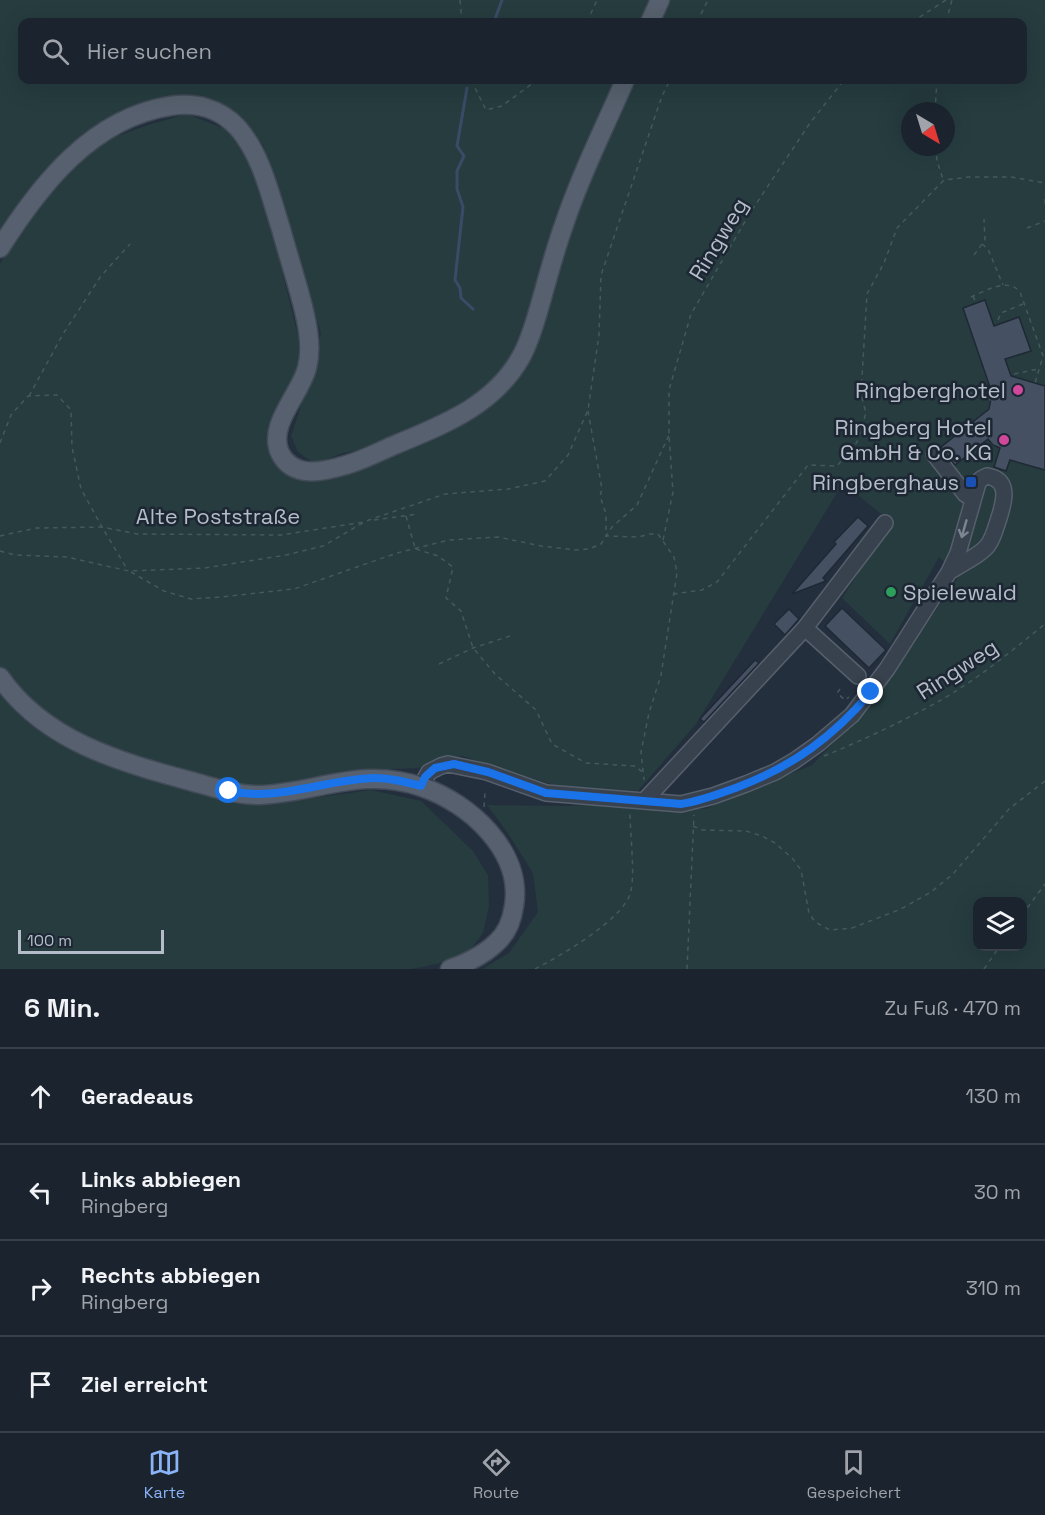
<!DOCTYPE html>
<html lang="de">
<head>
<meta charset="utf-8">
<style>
	:root { --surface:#1b232e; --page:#282f3a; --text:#f1f3f6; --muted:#a0a4aa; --line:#39404a; --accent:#8ab4f8 }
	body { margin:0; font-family:"Space Grotesk",sans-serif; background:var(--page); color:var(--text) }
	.controls { position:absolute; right:18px; bottom:18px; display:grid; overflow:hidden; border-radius:12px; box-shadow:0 6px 24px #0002 }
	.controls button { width:54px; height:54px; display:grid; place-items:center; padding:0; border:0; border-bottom:2px solid var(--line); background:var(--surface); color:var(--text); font:30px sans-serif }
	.compass { position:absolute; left:901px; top:102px; width:54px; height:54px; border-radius:50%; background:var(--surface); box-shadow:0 6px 24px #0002; rotate:142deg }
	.scale { position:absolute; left:18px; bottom:15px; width:146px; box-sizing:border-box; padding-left:6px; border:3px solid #b4bcc9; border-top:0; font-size:16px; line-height:21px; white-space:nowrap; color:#b4bcc9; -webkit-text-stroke:4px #1d2633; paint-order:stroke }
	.stop { position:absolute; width:18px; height:18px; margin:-14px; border:4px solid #1a73e8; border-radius:50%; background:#fff }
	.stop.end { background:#1a73e8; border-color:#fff; box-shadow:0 2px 6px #0008 }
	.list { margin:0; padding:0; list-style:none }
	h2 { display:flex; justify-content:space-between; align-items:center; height:78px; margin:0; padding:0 24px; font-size:26px }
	h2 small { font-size:20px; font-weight:400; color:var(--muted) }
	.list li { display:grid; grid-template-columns:39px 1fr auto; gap:18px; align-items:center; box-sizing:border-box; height:96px; padding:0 24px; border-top:2px solid var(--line) }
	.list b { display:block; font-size:22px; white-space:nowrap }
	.list p { margin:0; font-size:20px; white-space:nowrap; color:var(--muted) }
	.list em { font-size:20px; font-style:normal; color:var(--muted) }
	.icon { flex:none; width:33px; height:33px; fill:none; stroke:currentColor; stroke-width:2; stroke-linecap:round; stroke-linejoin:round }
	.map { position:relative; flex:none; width:1045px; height:969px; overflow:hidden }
	.search { position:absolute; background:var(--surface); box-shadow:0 6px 24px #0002; left:18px; right:18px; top:18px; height:66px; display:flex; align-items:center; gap:15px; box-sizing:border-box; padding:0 21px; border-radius:12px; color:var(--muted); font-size:22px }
	.sheet { height:462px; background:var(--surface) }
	nav { display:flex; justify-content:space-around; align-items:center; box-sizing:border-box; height:84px; border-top:2px solid var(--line); background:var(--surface); font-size:16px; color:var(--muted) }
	nav a { display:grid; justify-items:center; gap:3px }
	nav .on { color:var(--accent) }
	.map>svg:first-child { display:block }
	.green { fill:#263c3f; fill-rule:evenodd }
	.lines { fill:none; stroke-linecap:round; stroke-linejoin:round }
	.stream { stroke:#394c67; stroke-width:3 }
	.building { fill:#455162; stroke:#1f2835; stroke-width:1.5 }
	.minor-casing { stroke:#565f6c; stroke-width:18 }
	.major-casing { stroke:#414a57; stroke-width:21 }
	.path { stroke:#44595c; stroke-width:1.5; stroke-dasharray:4.5 4.5; stroke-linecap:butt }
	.minor { stroke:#38414e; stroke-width:15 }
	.major { stroke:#56606e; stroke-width:18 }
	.oneway { stroke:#7c8592 }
	.route { stroke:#1a73e8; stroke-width:8 }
	.hotel-dot { fill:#d1479c; stroke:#1d2633; stroke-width:2 }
	.transit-dot { fill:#1a4fb4; stroke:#1d2633; stroke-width:2 }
	.leisure-dot { fill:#2e9e5b; stroke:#1d2633; stroke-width:2 }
	.labels { text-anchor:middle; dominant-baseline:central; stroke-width:5; stroke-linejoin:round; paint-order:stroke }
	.street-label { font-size:22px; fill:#b4bcc9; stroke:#1d2633 }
	.poi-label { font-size:22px; fill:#b4bcc9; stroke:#1d2633; text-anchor:end }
</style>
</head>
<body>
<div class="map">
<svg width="1045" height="969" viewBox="0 0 1045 969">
	<rect width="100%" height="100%" fill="#242f3e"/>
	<g class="green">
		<polygon points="0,0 655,0 644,22 22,22 22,80 618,80 514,357 480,396 377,447 343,453 315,464 298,452 291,436 310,378 321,333 263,145 237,119 191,100 70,150 43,174 0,235"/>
		<path d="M668 0H1045V969H482L509 953 538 912 533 873 507 832 487 805 566 806 629 803 705 809 812 765 873 702 959 576 939 557 890 644 842 598 891 522 843 483 696 724 638 791 557 786 462 756 417 768 343 771 278 786 223 784 83 740 42 714 0 667V264L15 238 56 183 101 142 148 125 187 114 225 129 246 151 264 196 298 336 299 373 270 430V453L280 468 308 481 347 475 440 436 500 391 576 207 633 80H1022V22H658ZM910 111H946V147H910ZM978 902H1022V946H978Z"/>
		<polygon points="0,689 31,722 222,799 278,803 371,790 421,801 473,851 488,875 489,906 483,933 464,958 412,969 0,969"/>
	</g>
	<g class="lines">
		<g class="stream">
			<polyline points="494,22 502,0"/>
			<polyline points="467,88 457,146 464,156 457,171 457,189 463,207 455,280 460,288 461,298 473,309"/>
		</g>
	</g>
	<g class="building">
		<polygon points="985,300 994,326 1019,317 1031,351 1005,359 1011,376 1045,386 1045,470 1010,460 1006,471 994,467 1000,448 993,445 988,439 955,465 941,447 989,409 992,393 963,308"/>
		<polygon points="858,517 868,526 823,578 826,581 792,594 836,544 834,542"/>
		<polygon points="842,608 886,650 869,668 825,626"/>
		<polygon points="789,609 799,619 785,635 774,624"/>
		<polygon points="755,660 759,663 704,722 700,719"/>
	</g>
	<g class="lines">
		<g class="minor-casing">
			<g id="minor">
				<polyline points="934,454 965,494 973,499"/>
				<polyline points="805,628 858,676"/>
				<path d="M421 786 429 772 441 766 448 764 487 772 546 793 681 804 713 796 746 784 775 772 794 761 818 744 852 715 887 669 949 572 958 553 978 483 981 479 987 476C1011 480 1004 502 999 518 996 526 994 537 988 545 982 554 959 565 949 572"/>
				<polyline points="645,800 805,628 885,523"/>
			</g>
		</g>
		<g class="major-casing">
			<g id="major">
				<polyline points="650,22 660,0"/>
				<path d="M0 248C40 185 92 118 170 106 195 102 220 108 238 128 262 156 270 195 281 229 287 251 294 273 300 295 306 317 313 345 307 368 300 395 267 425 280 453 293 479 323 472 346 465 364 460 380 451 397 444 445 424 494 405 521 357 530 341 535 322 540 305 548 277 555 249 565 222 581 173 605 127 625 80"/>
				<path d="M0 677C44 741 120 762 190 781 213 787 237 796 261 795 319 792 363 766 422 787 469 803 523 851 514 906 512 920 507 933 497 942 484 955 467 963 450 969"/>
			</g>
		</g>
		<g class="path">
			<polyline points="460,0 462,22"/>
			<polyline points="587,22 597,0"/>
			<polyline points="697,22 708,0"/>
			<polyline points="912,22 946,0"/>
			<polyline points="946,22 952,0"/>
			<polyline points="472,80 475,88 486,110 502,106 537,80"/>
			<polyline points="935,111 937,80"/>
			<polyline points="936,147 937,161 943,179"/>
			<polyline points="1045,199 1045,206"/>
			<polyline points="1027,228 1045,221"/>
			<polyline points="982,244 988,249 1003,285"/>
			<polyline points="974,255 985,240 984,219"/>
			<polyline points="973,296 976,303"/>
			<path d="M971 297C985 291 1008 277 1020 292L1043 356 1035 383"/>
			<polyline points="998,320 1001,313 1023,304"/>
			<polyline points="1014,374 1038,369"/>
			<polyline points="952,391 967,392 991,400"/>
			<polyline points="29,396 63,334 101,276 130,244"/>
			<polyline points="588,411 602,489 600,496 606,514 606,536 639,537 649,534 658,534 674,557 677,573 661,675 649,713 641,752 644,780"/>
			<polyline points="0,443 11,415 28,396 57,395 71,410 72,447 81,489 102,527 137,534 281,535 364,522"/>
			<polyline points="406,516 415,548"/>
			<polyline points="374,520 418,514"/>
			<polyline points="0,536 36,528 102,527 127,569"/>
			<polyline points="663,540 673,492 669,435 669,390 691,314 750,213 810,123 844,80"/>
			<polyline points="416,549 438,556 453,567 446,598 461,611 473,648 495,674 536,710 552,744 586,763 635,766 644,773"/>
			<polyline points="0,551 15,555 67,557 129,571 205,568 286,555 323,546 366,521 445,494 508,489 545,481 568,455 588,410 599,335 601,275 662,96 670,80"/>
			<polyline points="131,572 164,591 191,599 221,597 294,589 397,553 449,540 498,537 541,546 576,550 589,549 601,544 612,527 637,505 669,435"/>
			<polyline points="673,594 702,590 717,582 808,465 837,466 857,442 866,413 861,394 867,294 884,263 897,228 944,180 969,177 1011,177 1045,183"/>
			<polyline points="439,664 473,648 510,636"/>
			<polyline points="840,689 837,693 845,700 849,697"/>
			<path d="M824 756C861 741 897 724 932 705 973 683 1009 653 1045 624"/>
			<polyline points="484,807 485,793"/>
			<polyline points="693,826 702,830 746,831 762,836 775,843 793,859 801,870 809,913 815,922 830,930 852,928 901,909 931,892 953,874 1009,809 1045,781"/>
			<polyline points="1022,915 1045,884"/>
			<path d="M535 969C560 956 625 919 631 891 635 873 630 833 630 812"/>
			<polyline points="687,969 694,815"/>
			<polyline points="984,969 1000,946"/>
		</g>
		<use href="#minor" class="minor"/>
		<use href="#major" class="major"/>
	</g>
	<defs><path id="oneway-shaft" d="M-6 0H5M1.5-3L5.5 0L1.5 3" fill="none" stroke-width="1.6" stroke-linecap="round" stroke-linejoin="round" transform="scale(1.5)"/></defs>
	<use class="oneway" href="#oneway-shaft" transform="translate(964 529) rotate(106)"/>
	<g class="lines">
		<path class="route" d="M229 791C278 802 326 779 375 778 391 778 406 782 421 786L425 777 435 768 454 764 488 772 546 793 681 804C701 801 719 794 738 787 793 766 833 737 871 692"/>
	</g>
	<g class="hotel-dot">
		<circle cx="1018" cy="390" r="6"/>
		<circle cx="1004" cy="440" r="6"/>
	</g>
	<rect class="transit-dot" x="965" y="476" width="12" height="12" rx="3"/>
	<circle class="leisure-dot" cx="891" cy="592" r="6"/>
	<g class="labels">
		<g class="street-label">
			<text transform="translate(718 239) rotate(-59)">Ringweg</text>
			<text x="218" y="516">Alte Poststraße</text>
			<text transform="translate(957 669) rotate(-33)">Ringweg</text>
		</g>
		<g class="poi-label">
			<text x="1006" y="390">Ringberghotel</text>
			<text x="992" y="427">Ringberg Hotel<tspan x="992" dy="25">GmbH &amp; Co. KG</tspan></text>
			<text x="959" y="482">Ringberghaus</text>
			<text x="903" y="592" text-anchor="start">Spielewald</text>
		</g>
	</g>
</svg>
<div class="controls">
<button><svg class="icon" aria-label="layers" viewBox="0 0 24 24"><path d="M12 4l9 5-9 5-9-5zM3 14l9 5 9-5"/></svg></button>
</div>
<svg class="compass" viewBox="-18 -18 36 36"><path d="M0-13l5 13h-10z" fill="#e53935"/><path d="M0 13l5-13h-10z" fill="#a0a4aa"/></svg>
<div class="scale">100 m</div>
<div class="stop" style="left:229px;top:791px"></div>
<div class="stop end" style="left:871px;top:692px"></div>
<div class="search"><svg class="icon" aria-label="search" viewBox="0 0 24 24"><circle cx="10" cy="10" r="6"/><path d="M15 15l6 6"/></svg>Hier suchen</div>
</div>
<section class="sheet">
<h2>6 Min.<small>Zu Fuß · 470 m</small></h2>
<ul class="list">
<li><svg class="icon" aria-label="ahead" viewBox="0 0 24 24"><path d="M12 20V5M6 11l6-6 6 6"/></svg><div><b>Geradeaus</b></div><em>130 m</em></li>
<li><svg class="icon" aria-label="left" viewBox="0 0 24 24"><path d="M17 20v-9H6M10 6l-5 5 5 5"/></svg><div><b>Links abbiegen</b><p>Ringberg</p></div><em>30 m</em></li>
<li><svg class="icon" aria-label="right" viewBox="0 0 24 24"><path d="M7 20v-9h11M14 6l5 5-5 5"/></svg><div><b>Rechts abbiegen</b><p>Ringberg</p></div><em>310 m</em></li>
<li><svg class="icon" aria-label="arrive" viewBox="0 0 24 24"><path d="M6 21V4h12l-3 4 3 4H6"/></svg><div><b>Ziel erreicht</b></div></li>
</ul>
</section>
<nav>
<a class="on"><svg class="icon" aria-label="map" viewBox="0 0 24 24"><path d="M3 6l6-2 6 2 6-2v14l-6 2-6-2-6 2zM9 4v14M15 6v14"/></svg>Karte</a>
<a><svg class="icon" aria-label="directions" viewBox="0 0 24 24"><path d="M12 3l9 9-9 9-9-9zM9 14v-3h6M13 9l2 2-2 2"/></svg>Route</a>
<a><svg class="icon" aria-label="saved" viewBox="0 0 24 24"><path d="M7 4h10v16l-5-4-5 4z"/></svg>Gespeichert</a>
</nav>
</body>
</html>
